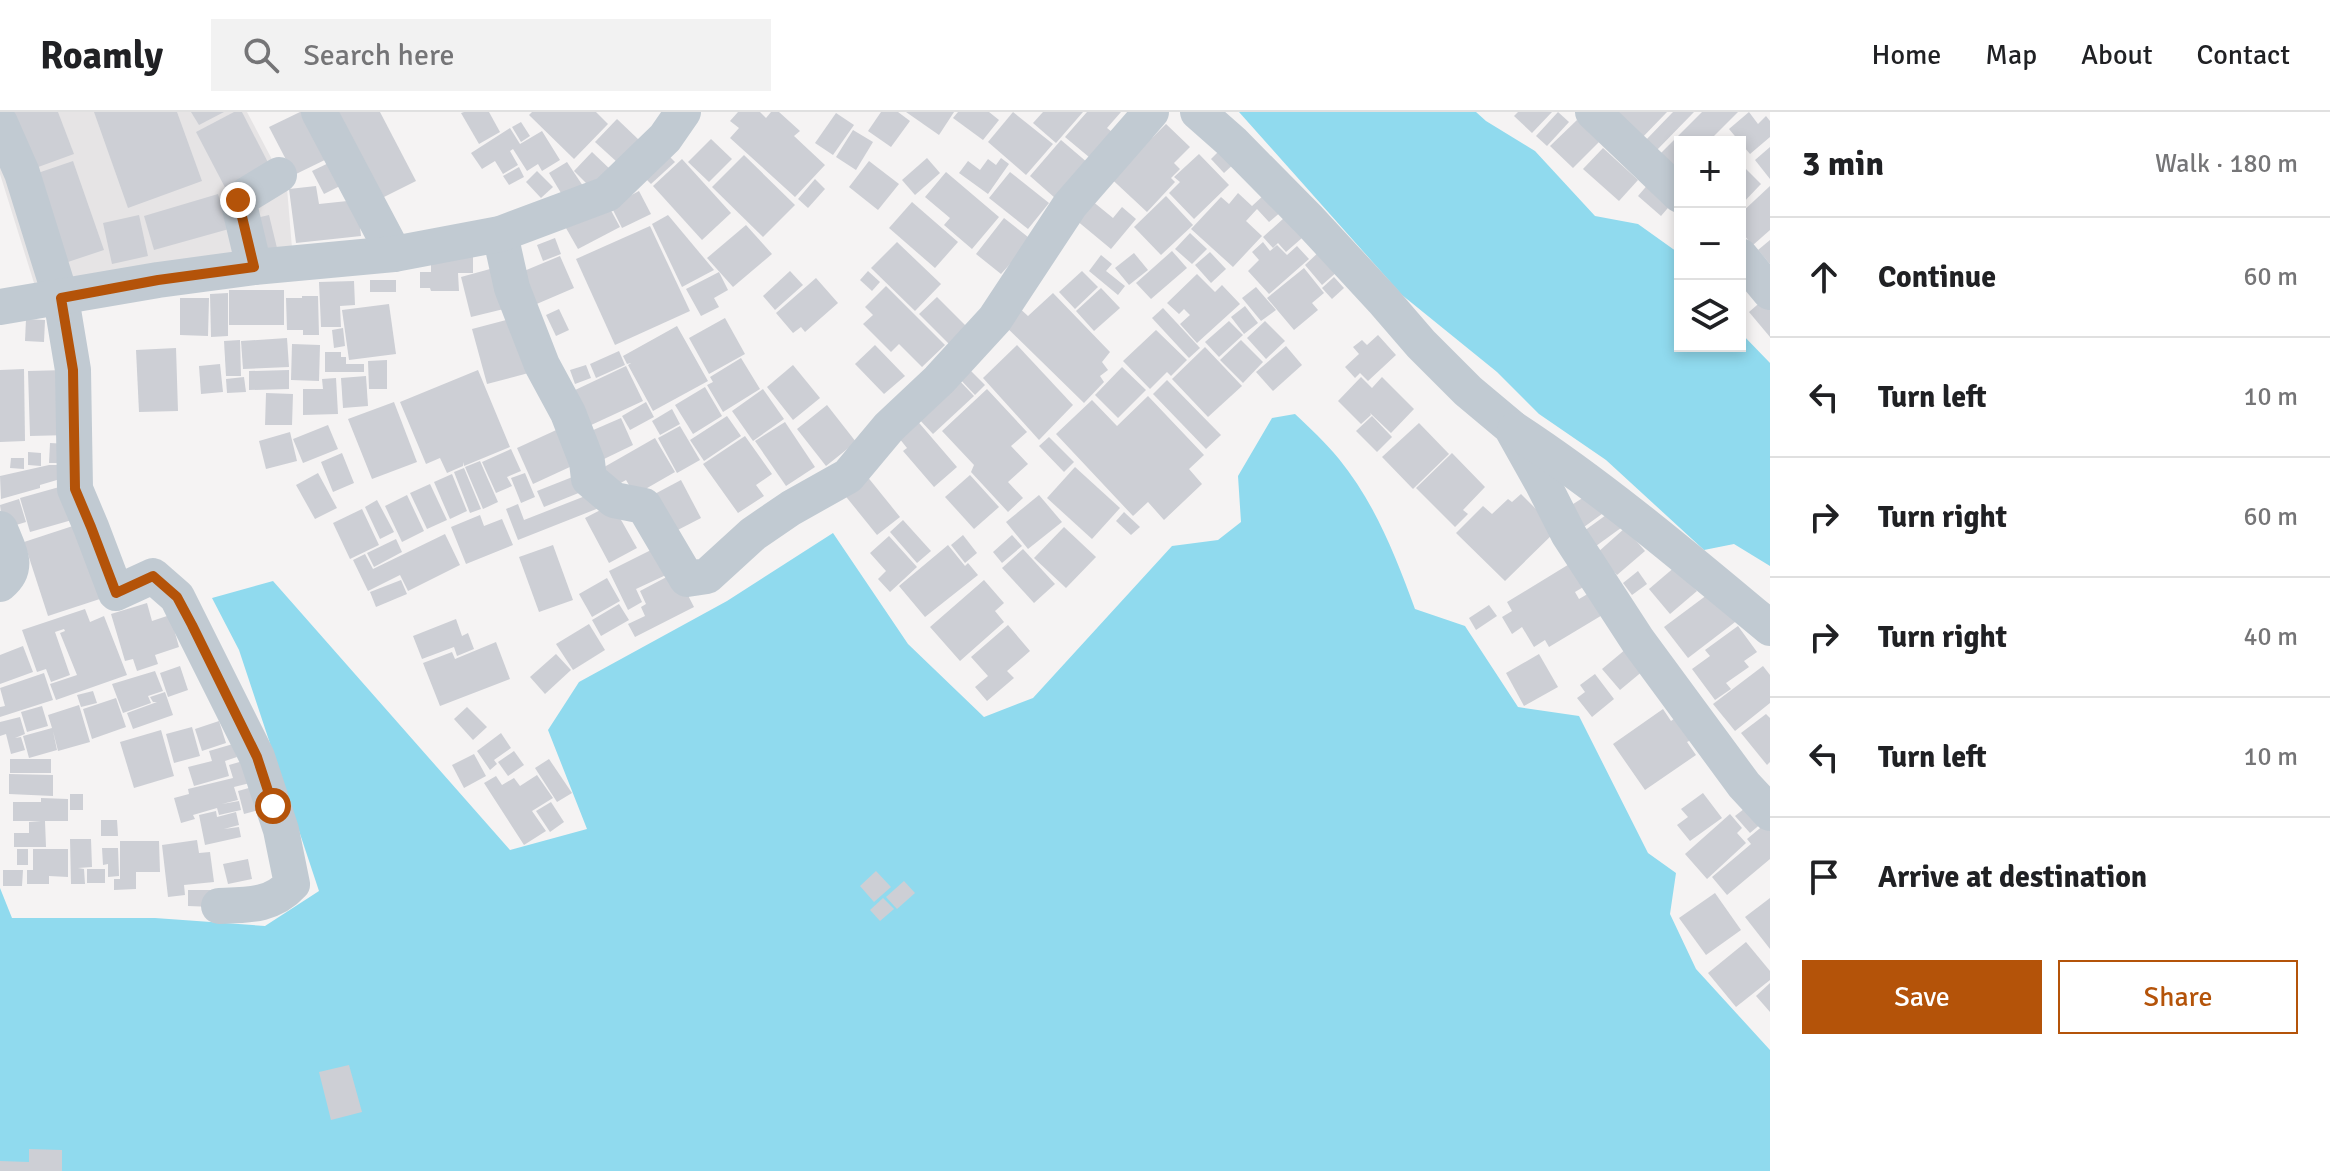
<!DOCTYPE html>
<html lang="en">
<head>
<meta charset="utf-8">
<style>
	:root { --surface:#fff; --page:#f2f2f2; --text:#202124; --muted:#757577; --line:#e0e0e0; --accent:#b45309 }
	body { margin:0; font-family:Signika,sans-serif; background:var(--page); color:var(--text) }
	.controls { position:absolute; right:24px; top:24px; display:grid; overflow:hidden; border-radius:0px; box-shadow:0 4px 12px #0003 }
	.controls button { width:72px; height:72px; display:grid; place-items:center; padding:0; border:0; border-bottom:2px solid var(--line); background:var(--surface); color:var(--text); font:40px sans-serif }
	.stop { position:absolute; width:24px; height:24px; margin:-18px; border:6px solid #b45309; border-radius:50%; background:#fff }
	.stop.end { background:#b45309; border-color:#fff; box-shadow:0 2px 8px #0008 }
	.list { margin:0; padding:0; list-style:none }
	h2 { display:flex; justify-content:space-between; align-items:center; height:104px; margin:0; padding:0 32px; font-size:34px }
	h2 small { font-size:26px; font-weight:400; color:var(--muted) }
	.list li { display:grid; grid-template-columns:52px 1fr auto; gap:24px; align-items:center; box-sizing:border-box; height:120px; padding:0 32px; border-top:2px solid var(--line) }
	.list b { display:block; font-size:30px; white-space:nowrap }
	.list em { font-size:26px; font-style:normal; color:var(--muted) }
	.actions { display:flex; gap:16px; padding:24px 32px }
	.actions a { flex:1; padding:18px 0; border:2px solid var(--accent); border-radius:0px; text-align:center; font-size:28px; color:var(--accent) }
	.actions .main { background:var(--accent); color:#fff }
	.icon { flex:none; width:44px; height:44px; fill:none; stroke:currentColor; stroke-width:2; stroke-linecap:round; stroke-linejoin:round }
	.map { position:relative; flex:none; width:1770px; height:1059px; overflow:hidden }
	header { display:flex; align-items:center; gap:48px; box-sizing:border-box; height:112px; padding:0 40px; background:var(--surface); border-bottom:2px solid var(--line) }
	header strong { font-size:38px }
	nav { display:flex; gap:44px; margin-inline-start:auto; font-size:28px }
	.search { width:560px; height:72px; background:var(--page); display:flex; align-items:center; gap:20px; box-sizing:border-box; padding:0 28px; border-radius:0px; color:var(--muted); font-size:30px }
	main { display:flex }
	aside { flex:1; background:var(--surface) }
	.map>svg:first-child { display:block }
	.education { fill:#e6e4e5 }
	.water { fill:#90daee }
	.building { fill:#cdcfd5 }
	.lines { fill:none; stroke-linecap:round; stroke-linejoin:round }
	.minor { stroke:#c1cad2; stroke-width:36 }
	.route { stroke:#b45309; stroke-width:10 }
</style>
</head>
<body>
<header>
<strong>Roamly</strong>
<div class="search"><svg class="icon" aria-label="search" viewBox="0 0 24 24"><circle cx="10" cy="10" r="6"/><path d="M15 15l6 6"/></svg>Search here</div>
<nav><a>Home</a><a>Map</a><a>About</a><a>Contact</a></nav>
</header>
<main>
<div class="map">
<svg width="1770" height="1059" viewBox="0 0 1770 1059">
	<rect width="100%" height="100%" fill="#f5f3f3"/>
	<polygon class="education" points="0,0 247,0 287,76 293,148 185,154 34,171 0,62"/>
	<g class="water">
		<polygon points="1239,0 1476,0 1486,9 1535,39 1595,104 1638,112 1680,142 1680,234 1740,234 1740,220 1770,251 1770,454 1734,432 1704,438 1606,348 1539,302 1497,260 1402,183"/>
		<path d="M1295 302C1310 316 1326 331 1339 347 1375 391 1396 445 1415 497L1465 514 1518 595 1579 604 1648 741 1676 761 1670 802 1696 857 1770 938V1059H0V776L12 806H155L265 814 319 779 239 538 212 486 273 469 510 738 587 717 548 618 579 570 727 489 833 421 908 532 984 605 1033 586 1172 434 1218 428 1241 410 1238 364 1272 306Z"/>
	</g>
	<g class="building">
		<polygon points="8,0 58,0 74,42 30,58"/>
		<polygon points="94,0 177,0 202,69 128,96"/>
		<polygon points="191,0 224,0 199,13"/>
		<polygon points="234,0 242,0 274,62 230,85 196,20"/>
		<polygon points="300,0 314,0 335,43 294,63 269,15"/>
		<polygon points="324,0 380,0 416,69 372,91"/>
		<polygon points="464,0 489,0 500,20 479,32 461,1"/>
		<polygon points="532,0 596,0 608,12 574,47 529,3"/>
		<polygon points="738,0 760,0 766,6 771,0 779,0 800,19 794,24 825,53 795,85 730,26 739,16 730,9"/>
		<polygon points="881,0 898,0 910,9 891,35 868,19"/>
		<polygon points="906,0 954,0 939,23"/>
		<polygon points="958,0 989,0 999,8 983,28 953,6"/>
		<polygon points="1013,0 1053,32 1026,63 988,30"/>
		<polygon points="1043,0 1083,0 1056,31 1033,11"/>
		<polygon points="1087,0 1121,0 1107,16 1117,24 1095,50 1065,25"/>
		<polygon points="1518,0 1552,0 1532,21 1514,4"/>
		<polygon points="1558,0 1569,10 1547,34 1536,24"/>
		<polygon points="1607,0 1667,0 1638,30"/>
		<polygon points="1673,0 1694,0 1654,41 1644,30"/>
		<polygon points="1702,0 1738,0 1708,30 1680,30 1680,58 1674,64 1656,46"/>
		<polygon points="1749,0 1758,12 1766,4 1770,9 1770,25 1750,42 1729,17"/>
		<polygon points="836,1 854,13 833,43 815,31"/>
		<polygon points="617,7 639,28 617,50 595,30"/>
		<polygon points="1577,8 1599,30 1573,56 1550,34"/>
		<polygon points="521,10 530,24 521,30 512,15"/>
		<polygon points="1166,12 1190,35 1174,51 1180,57 1171,66 1175,70 1147,100 1103,59 1153,25"/>
		<polygon points="510,16 520,32 542,19 560,48 542,59 538,52 527,59 513,37 510,39 518,53 503,62 495,49 482,57 471,41"/>
		<polygon points="853,18 873,30 856,58 836,45"/>
		<polygon points="711,27 732,47 709,70 688,50"/>
		<polygon points="1061,28 1095,57 1063,93 1030,64"/>
		<polygon points="1223,35 1237,49 1224,61 1211,47"/>
		<polygon points="1770,35 1770,67 1755,48"/>
		<polygon points="1603,36 1638,68 1619,89 1583,57"/>
		<polygon points="592,40 613,60 594,79 574,59"/>
		<polygon points="667,42 675,50 651,72 644,65"/>
		<polygon points="1199,42 1229,73 1194,107 1169,81 1180,70 1174,65"/>
		<polygon points="744,43 795,93 763,125 712,75"/>
		<polygon points="927,46 940,61 915,83 902,68"/>
		<polygon points="1001,46 1009,52 988,82 959,61 968,49 980,58 988,47 996,53"/>
		<polygon points="337,47 348,70 324,82 312,59"/>
		<polygon points="682,47 731,101 702,128 653,74"/>
		<polygon points="73,49 104,138 62,152 32,63"/>
		<polygon points="869,49 899,72 878,98 849,75"/>
		<polygon points="567,50 583,74 564,86 549,61"/>
		<polygon points="1743,54 1761,72 1740,94 1740,57"/>
		<polygon points="519,55 524,65 509,73 503,64"/>
		<polygon points="537,59 553,75 541,86 526,70"/>
		<polygon points="946,60 999,105 972,137 944,113 950,106 925,85"/>
		<polygon points="1010,60 1049,91 1028,117 989,86"/>
		<polygon points="815,67 825,77 808,96 798,87"/>
		<polygon points="1650,70 1673,90 1661,104 1638,84"/>
		<polygon points="316,74 319,92 357,88 361,124 296,131 289,77"/>
		<polygon points="1770,74 1770,118 1753,133 1740,119 1740,102"/>
		<polygon points="639,79 651,102 622,116 611,94"/>
		<polygon points="1238,81 1252,94 1265,82 1282,99 1269,110 1257,97 1246,109 1262,124 1233,155 1191,117 1221,85 1229,92"/>
		<polygon points="218,82 229,117 154,138 144,104"/>
		<polygon points="1086,84 1113,106 1122,95 1136,107 1111,137 1070,103"/>
		<polygon points="1166,84 1193,113 1161,143 1134,115"/>
		<polygon points="912,90 958,130 935,156 889,116"/>
		<polygon points="608,93 620,115 578,137 566,116"/>
		<polygon points="139,103 148,144 112,152 103,111"/>
		<polygon points="269,103 277,136 257,141 248,108"/>
		<polygon points="668,103 714,158 682,175 652,112"/>
		<polygon points="1004,106 1038,133 1010,152 1001,162 976,142"/>
		<polygon points="1284,106 1302,126 1286,140 1278,131 1273,136 1263,125"/>
		<polygon points="746,113 772,142 733,175 707,146"/>
		<polygon points="650,114 690,199 615,233 576,147"/>
		<polygon points="1190,121 1207,137 1192,152 1175,137"/>
		<polygon points="555,126 561,142 543,149 537,133"/>
		<polygon points="1770,128 1770,152 1758,138"/>
		<polygon points="897,130 941,172 915,199 871,156"/>
		<polygon points="1263,130 1270,139 1277,133 1287,143 1297,134 1309,147 1269,182 1248,159 1259,148 1252,140"/>
		<polygon points="1172,139 1187,156 1151,187 1136,171"/>
		<polygon points="1320,139 1338,159 1322,173 1305,153"/>
		<polygon points="1210,140 1226,157 1211,171 1195,153"/>
		<polygon points="473,141 473,161 458,161 459,179 431,179 430,176 420,176 420,160 431,160 431,149 454,149 454,142"/>
		<polygon points="1134,141 1148,158 1129,173 1115,156"/>
		<polygon points="1101,143 1112,152 1106,159 1125,174 1118,183 1089,159"/>
		<polygon points="560,144 574,176 525,197 512,164"/>
		<polygon points="501,154 512,195 471,205 461,165"/>
		<polygon points="1304,156 1324,181 1312,191 1318,198 1294,218 1267,186"/>
		<polygon points="790,159 803,173 775,198 763,184"/>
		<polygon points="868,159 880,170 872,179 860,168"/>
		<polygon points="1082,159 1098,175 1075,197 1059,180"/>
		<polygon points="719,160 728,178 714,186 719,195 701,204 686,177"/>
		<polygon points="1197,162 1215,180 1222,173 1240,192 1197,231 1180,212 1190,203 1184,197 1179,202 1167,191"/>
		<polygon points="1334,165 1344,176 1332,187 1322,176"/>
		<polygon points="816,166 838,191 805,220 801,215 793,221 776,201"/>
		<rect x="370" y="168" width="26" height="12"/>
		<polygon points="354,169 355,193 340,194 341,215 321,215 319,170"/>
		<polygon points="886,174 945,233 922,255 899,232 891,240 863,212 873,203 865,195"/>
		<polygon points="1256,175 1276,198 1261,209 1242,186"/>
		<polygon points="1101,176 1120,196 1094,219 1076,199"/>
		<rect x="229" y="178" width="55" height="35"/>
		<polygon points="228,181 228,224 211,225 210,182"/>
		<polygon points="1053,181 1110,240 1102,250 1108,258 1100,264 1104,270 1084,291 1000,209 1015,192 1028,204"/>
		<polygon points="302,184 318,184 319,223 303,223 303,218 287,218 286,186 302,186"/>
		<polygon points="937,185 970,218 952,235 919,202"/>
		<polygon points="180,186 209,186 208,224 180,223"/>
		<polygon points="1764,187 1770,194 1770,225 1749,200"/>
		<polygon points="389,192 396,242 349,248 342,198"/>
		<polygon points="1245,194 1258,211 1244,222 1231,205"/>
		<polygon points="1163,196 1200,236 1189,246 1152,206"/>
		<polygon points="559,197 569,218 556,224 546,203"/>
		<polygon points="521,204 536,259 487,272 472,217"/>
		<polygon points="725,206 745,242 709,262 689,226"/>
		<polygon points="26,207 45,208 44,230 25,229"/>
		<polygon points="1229,209 1243,223 1219,245 1205,230"/>
		<polygon points="1265,209 1285,229 1266,247 1247,226"/>
		<polygon points="677,214 708,269 653,299 628,253 631,251 627,252 623,244"/>
		<polygon points="343,216 345,234 334,236 332,218"/>
		<polygon points="1156,218 1187,248 1171,264 1167,260 1150,277 1123,249"/>
		<polygon points="1378,223 1396,243 1368,269 1360,261 1355,266 1345,255 1359,242 1353,235 1362,228 1367,233"/>
		<polygon points="287,226 289,255 243,257 241,229"/>
		<polygon points="240,228 241,264 226,264 224,229"/>
		<polygon points="1241,228 1263,250 1243,271 1220,248"/>
		<polygon points="292,232 320,233 319,269 291,268"/>
		<polygon points="875,233 905,264 884,282 855,252"/>
		<polygon points="1017,233 1073,293 1039,328 983,266"/>
		<polygon points="1286,234 1302,253 1273,279 1256,260"/>
		<polygon points="1205,235 1242,274 1208,305 1172,267"/>
		<polygon points="176,236 178,299 139,300 136,238"/>
		<polygon points="619,239 625,253 596,266 590,252"/>
		<polygon points="325,240 341,240 341,245 346,245 346,252 364,252 364,260 325,260"/>
		<polygon points="741,246 760,277 723,300 707,273 713,270 710,265"/>
		<polygon points="387,248 387,277 369,277 368,249"/>
		<polygon points="220,252 223,280 201,282 199,254"/>
		<polygon points="586,253 591,266 575,272 570,258"/>
		<polygon points="793,253 820,286 793,308 767,275"/>
		<polygon points="626,254 643,289 589,314 573,279"/>
		<polygon points="1122,255 1146,278 1118,306 1095,283"/>
		<polygon points="968,256 985,273 975,283 958,265"/>
		<polygon points="24,257 25,329 0,330 0,258"/>
		<polygon points="67,258 69,323 30,324 28,259"/>
		<polygon points="289,258 289,277 249,278 249,259"/>
		<polygon points="478,258 510,335 464,354 463,350 463,354 447,361 440,346 426,352 400,290"/>
		<polygon points="366,264 368,294 343,296 341,266"/>
		<polygon points="244,265 246,280 227,281 226,267"/>
		<polygon points="1361,265 1372,276 1382,265 1414,297 1391,321 1370,301 1371,303 1361,312 1338,289"/>
		<polygon points="336,266 338,302 303,303 303,277 323,277 322,267"/>
		<polygon points="958,267 974,284 933,322 917,305"/>
		<polygon points="1167,268 1221,323 1206,337 1153,282"/>
		<polygon points="705,275 722,304 693,322 675,293"/>
		<polygon points="763,277 784,307 753,329 732,299"/>
		<polygon points="987,277 1027,320 1011,334 1028,352 1008,370 1023,386 1008,400 971,360 974,353 942,319"/>
		<polygon points="266,281 293,282 292,313 265,313"/>
		<polygon points="1148,284 1204,343 1189,357 1202,372 1164,408 1148,390 1133,404 1056,322 1092,288 1117,314"/>
		<polygon points="394,290 417,350 372,367 348,307"/>
		<polygon points="646,290 654,305 630,318 622,304"/>
		<polygon points="827,293 856,330 826,354 797,317"/>
		<polygon points="672,297 680,312 660,323 652,309"/>
		<polygon points="727,304 741,324 704,349 690,328"/>
		<polygon points="1372,304 1392,325 1377,340 1356,319"/>
		<polygon points="914,305 957,355 934,375 903,339 907,336 895,321"/>
		<polygon points="621,306 633,333 604,347 591,319"/>
		<polygon points="785,310 815,355 786,374 755,329"/>
		<polygon points="1419,311 1449,342 1413,377 1382,345"/>
		<polygon points="328,313 338,337 303,351 293,327"/>
		<polygon points="565,314 572,354 533,372 517,336"/>
		<polygon points="680,314 700,348 677,361 658,326"/>
		<polygon points="290,320 297,349 266,357 259,329"/>
		<polygon points="745,324 772,362 756,373 764,384 738,401 703,352"/>
		<polygon points="1049,325 1074,350 1064,360 1039,334"/>
		<polygon points="655,326 675,360 635,383 626,368 610,377 599,358"/>
		<polygon points="50,331 69,332 69,351 49,351"/>
		<polygon points="511,337 521,359 507,365 512,374 496,381 482,350"/>
		<polygon points="28,340 41,341 41,354 28,353"/>
		<polygon points="342,341 354,371 333,380 321,350"/>
		<polygon points="1452,341 1485,375 1463,398 1468,402 1455,415 1416,376"/>
		<polygon points="11,346 24,346 24,357 10,356"/>
		<polygon points="480,349 498,390 483,397 465,355"/>
		<polygon points="49,353 64,353 67,365 40,373 40,376 1,387 0,364"/>
		<polygon points="1075,355 1120,396 1092,427 1047,386"/>
		<polygon points="464,356 481,397 470,401 454,360"/>
		<polygon points="862,358 900,405 877,423 839,376"/>
		<polygon points="318,361 337,396 315,407 296,373"/>
		<polygon points="525,361 535,385 521,391 511,366"/>
		<polygon points="452,362 467,399 450,407 434,370"/>
		<polygon points="970,363 999,395 974,417 945,385"/>
		<polygon points="575,364 581,380 544,395 537,379"/>
		<polygon points="681,368 701,406 670,422 649,385"/>
		<polygon points="70,372 79,406 30,420 20,386"/>
		<polygon points="430,372 447,408 427,417 410,381"/>
		<polygon points="598,379 604,394 518,428 506,397 518,392 524,408"/>
		<polygon points="1592,380 1606,399 1584,415 1570,394"/>
		<polygon points="1521,382 1557,418 1505,469 1456,421 1483,394 1492,402 1508,387 1512,390"/>
		<polygon points="407,383 424,419 402,430 385,394"/>
		<polygon points="1039,383 1062,410 1028,437 1006,410"/>
		<polygon points="19,387 26,410 3,417 0,393"/>
		<polygon points="377,388 394,420 380,427 365,395"/>
		<polygon points="612,392 637,436 609,451 585,406"/>
		<polygon points="362,397 379,433 350,447 333,411"/>
		<polygon points="1613,398 1625,413 1596,434 1584,419"/>
		<polygon points="1124,400 1140,415 1131,423 1116,409"/>
		<polygon points="480,403 484,414 502,407 513,433 466,452 451,415"/>
		<polygon points="903,408 931,439 917,451 890,420"/>
		<polygon points="85,410 109,484 48,504 24,430"/>
		<polygon points="1064,415 1096,445 1066,476 1034,446"/>
		<polygon points="1625,416 1645,439 1617,463 1597,441"/>
		<polygon points="445,422 460,453 408,479 400,463 368,479 353,448 365,442 373,457"/>
		<polygon points="963,423 977,441 965,451 951,433"/>
		<polygon points="1012,423 1022,434 1002,451 993,440"/>
		<polygon points="889,424 917,455 890,480 878,467 886,459 870,441"/>
		<polygon points="396,427 402,440 374,455 367,441"/>
		<polygon points="553,433 573,488 539,500 519,445"/>
		<polygon points="948,433 965,454 968,451 978,463 925,505 899,474"/>
		<polygon points="653,437 666,463 636,477 642,490 628,498 609,459"/>
		<polygon points="1023,437 1055,472 1034,491 1002,456"/>
		<polygon points="1571,451 1585,474 1575,480 1579,487 1591,480 1604,502 1549,535 1545,528 1534,535 1522,515 1512,522 1502,505 1512,499 1507,490"/>
		<polygon points="1676,454 1697,479 1670,502 1649,477"/>
		<polygon points="1638,459 1647,472 1632,483 1623,471"/>
		<polygon points="676,460 694,495 635,525 628,512 645,504 641,495 646,492 640,479"/>
		<polygon points="607,466 620,489 592,505 579,482"/>
		<polygon points="401,468 407,482 376,495 370,480"/>
		<polygon points="984,468 1004,491 995,499 1004,510 960,549 930,515"/>
		<polygon points="1715,477 1739,507 1688,546 1664,515"/>
		<polygon points="147,491 152,509 170,503 179,535 155,543 158,552 137,559 133,547 125,549 111,502"/>
		<polygon points="619,492 629,508 601,524 592,508"/>
		<polygon points="1489,493 1497,504 1476,518 1469,506"/>
		<polygon points="85,497 90,510 104,504 127,563 56,588 50,572 77,563 60,521 65,519 64,517 55,520 70,563 51,570 46,557 37,560 22,518"/>
		<polygon points="456,507 462,524 468,521 474,537 457,544 454,535 422,547 413,524"/>
		<polygon points="589,512 605,538 573,558 556,532"/>
		<polygon points="1008,513 1030,539 1007,559 1014,566 987,589 975,575 988,564 971,545"/>
		<polygon points="1738,514 1757,540 1744,549 1749,555 1726,571 1731,577 1715,588 1692,557 1710,544 1705,538"/>
		<polygon points="496,530 510,567 440,594 423,551 452,540 455,547"/>
		<polygon points="23,534 33,560 0,572 0,543"/>
		<polygon points="1626,537 1644,558 1620,578 1602,557"/>
		<polygon points="556,542 571,558 545,582 530,565"/>
		<polygon points="1539,542 1558,575 1524,594 1506,561"/>
		<polygon points="180,554 188,578 168,585 160,561"/>
		<polygon points="1763,554 1770,563 1770,591 1735,619 1713,592"/>
		<polygon points="155,559 163,579 148,584 151,591 123,601 112,572"/>
		<polygon points="44,561 53,588 0,605 0,595 5,594 0,576"/>
		<polygon points="1595,562 1614,587 1592,605 1577,586 1585,580 1580,573"/>
		<polygon points="93,579 97,591 81,595 77,583"/>
		<polygon points="165,580 173,603 133,617 127,601 157,590 153,590 150,585"/>
		<polygon points="116,586 126,615 92,627 83,597"/>
		<polygon points="79,593 90,630 58,639 53,619 57,638 29,646 23,624 52,616 48,603"/>
		<polygon points="42,594 48,614 27,620 21,600"/>
		<polygon points="467,595 487,615 473,628 454,607"/>
		<polygon points="1663,597 1671,609 1677,605 1693,627 1687,630 1696,643 1645,678 1613,632"/>
		<polygon points="1766,602 1770,606 1770,650 1767,653 1741,621"/>
		<polygon points="20,605 25,622 15,626 21,625 25,638 11,642 6,622 0,624 0,610"/>
		<polygon points="219,609 226,631 202,639 195,617"/>
		<polygon points="192,615 200,644 174,651 166,622"/>
		<polygon points="161,618 174,664 134,676 120,630"/>
		<polygon points="501,621 511,636 494,648 497,652 490,658 477,639"/>
		<polygon points="233,632 237,645 225,649 229,664 194,674 188,655 212,649 209,639"/>
		<polygon points="514,639 524,653 508,664 498,650"/>
		<polygon points="474,642 486,664 464,676 452,653"/>
		<rect x="10" y="647" width="41" height="14"/>
		<polygon points="549,647 572,681 557,690 535,656"/>
		<polygon points="243,649 250,671 234,675 238,688 222,692 239,689 241,698 219,703 217,696 193,703 195,707 181,711 174,686 189,682 188,677 233,666 229,653"/>
		<polygon points="9,662 53,663 53,684 9,682"/>
		<polygon points="537,663 553,686 532,699 546,719 524,733 484,671 496,664 502,673 514,666 520,674"/>
		<polygon points="256,674 262,697 244,702 238,679"/>
		<polygon points="1703,681 1722,706 1690,729 1677,713 1688,705 1681,697"/>
		<rect x="70" y="682" width="13" height="16"/>
		<polygon points="41,686 68,687 68,709 45,709 46,735 14,735 14,721 29,721 29,710 41,709 13,709 13,690 41,690"/>
		<polygon points="551,690 564,710 550,720 536,699"/>
		<polygon points="1749,693 1763,710 1750,721 1735,704"/>
		<polygon points="216,699 217,705 236,700 239,713 224,717 239,715 241,725 205,733 199,703"/>
		<polygon points="1730,702 1742,716 1737,721 1746,731 1707,767 1685,742"/>
		<polygon points="101,708 117,708 118,724 101,724"/>
		<polygon points="1765,712 1770,718 1770,747 1727,783 1712,765 1751,732 1747,727"/>
		<polygon points="70,727 91,727 92,755 78,756 84,757 85,772 71,772"/>
		<polygon points="197,728 199,741 210,740 214,770 184,773 185,783 168,785 162,733"/>
		<polygon points="120,729 159,729 160,760 136,760 136,777 114,778 114,767 120,767"/>
		<polygon points="102,736 118,736 119,764 108,765 108,752 103,753"/>
		<rect x="17" y="737" width="11" height="16"/>
		<polygon points="33,737 68,737 68,765 49,764 49,772 27,772 27,758 33,758"/>
		<polygon points="248,747 252,767 228,772 223,752"/>
		<rect x="87" y="757" width="18" height="14"/>
		<polygon points="3,758 23,758 22,774 3,774"/>
		<polygon points="876,759 891,775 874,790 860,774"/>
		<polygon points="904,769 915,781 897,797 886,785"/>
		<polygon points="188,778 213,778 213,795 188,794"/>
		<polygon points="1715,781 1741,818 1706,843 1679,806"/>
		<polygon points="883,786 894,797 880,809 870,798"/>
		<polygon points="1770,786 1770,837 1745,805"/>
		<polygon points="1746,830 1770,859 1770,868 1736,895 1708,861"/>
		<polygon points="1770,871 1770,900 1756,884"/>
		<polygon points="349,953 362,1000 331,1008 319,960"/>
		<polygon points="29,1037 62,1038 62,1059 0,1059 0,1049 29,1050"/>
	</g>
	<g class="lines">
		<g class="minor">
			<polyline points="319,0 394,142"/>
			<polyline points="1198,0 1232,30 1309,108 1383,188 1421,232 1468,279 1511,315 1543,372 1569,423 1638,529 1744,673 1770,701"/>
			<polyline points="1593,0 1680,83"/>
			<path d="M0 11 22 61 61 186 73 258 75 377 91 415 116 481 153 464 177 485 257 645 281 718 292 772C272 794 248 793 219 794"/>
			<polyline points="500,122 512,176 542,253 568,301 587,350 589,367 614,388 644,394 687,467 707,464 753,422 791,396 848,364 889,315 939,268 995,207 1070,93 1151,0"/>
			<polyline points="1740,144 1770,180"/>
			<polyline points="254,155 238,88 279,63"/>
			<polyline points="0,195 158,168 254,155 394,142 500,122 607,82 665,26 683,0"/>
			<path d="M1515 318C1605 377 1687 447 1770 516"/>
			<path d="M0 417C8 438 21 455 0 472"/>
		</g>
	</g>
	<g class="lines">
		<polyline class="route" points="238,88 254,155 158,168 61,186 73,258 75,377 91,415 116,481 153,464 177,485 192,513 257,645 273,694"/>
	</g>
</svg>
<div class="controls">
<button>+</button>
<button>−</button>
<button><svg class="icon" aria-label="layers" viewBox="0 0 24 24"><path d="M12 4l9 5-9 5-9-5zM3 14l9 5 9-5"/></svg></button>
</div>
<div class="stop" style="left:273px;top:694px"></div>
<div class="stop end" style="left:238px;top:88px"></div>
</div>
<aside>
<h2>3 min<small>Walk · 180 m</small></h2>
<ul class="list">
<li><svg class="icon" aria-label="ahead" viewBox="0 0 24 24"><path d="M12 20V5M6 11l6-6 6 6"/></svg><div><b>Continue</b></div><em>60 m</em></li>
<li><svg class="icon" aria-label="left" viewBox="0 0 24 24"><path d="M17 20v-9H6M10 6l-5 5 5 5"/></svg><div><b>Turn left</b></div><em>10 m</em></li>
<li><svg class="icon" aria-label="right" viewBox="0 0 24 24"><path d="M7 20v-9h11M14 6l5 5-5 5"/></svg><div><b>Turn right</b></div><em>60 m</em></li>
<li><svg class="icon" aria-label="right" viewBox="0 0 24 24"><path d="M7 20v-9h11M14 6l5 5-5 5"/></svg><div><b>Turn right</b></div><em>40 m</em></li>
<li><svg class="icon" aria-label="left" viewBox="0 0 24 24"><path d="M17 20v-9H6M10 6l-5 5 5 5"/></svg><div><b>Turn left</b></div><em>10 m</em></li>
<li><svg class="icon" aria-label="arrive" viewBox="0 0 24 24"><path d="M6 21V4h12l-3 4 3 4H6"/></svg><div><b>Arrive at destination</b></div></li>
</ul>
<div class="actions"><a class="main">Save</a><a>Share</a></div>
</aside>
</main>
</body>
</html>
